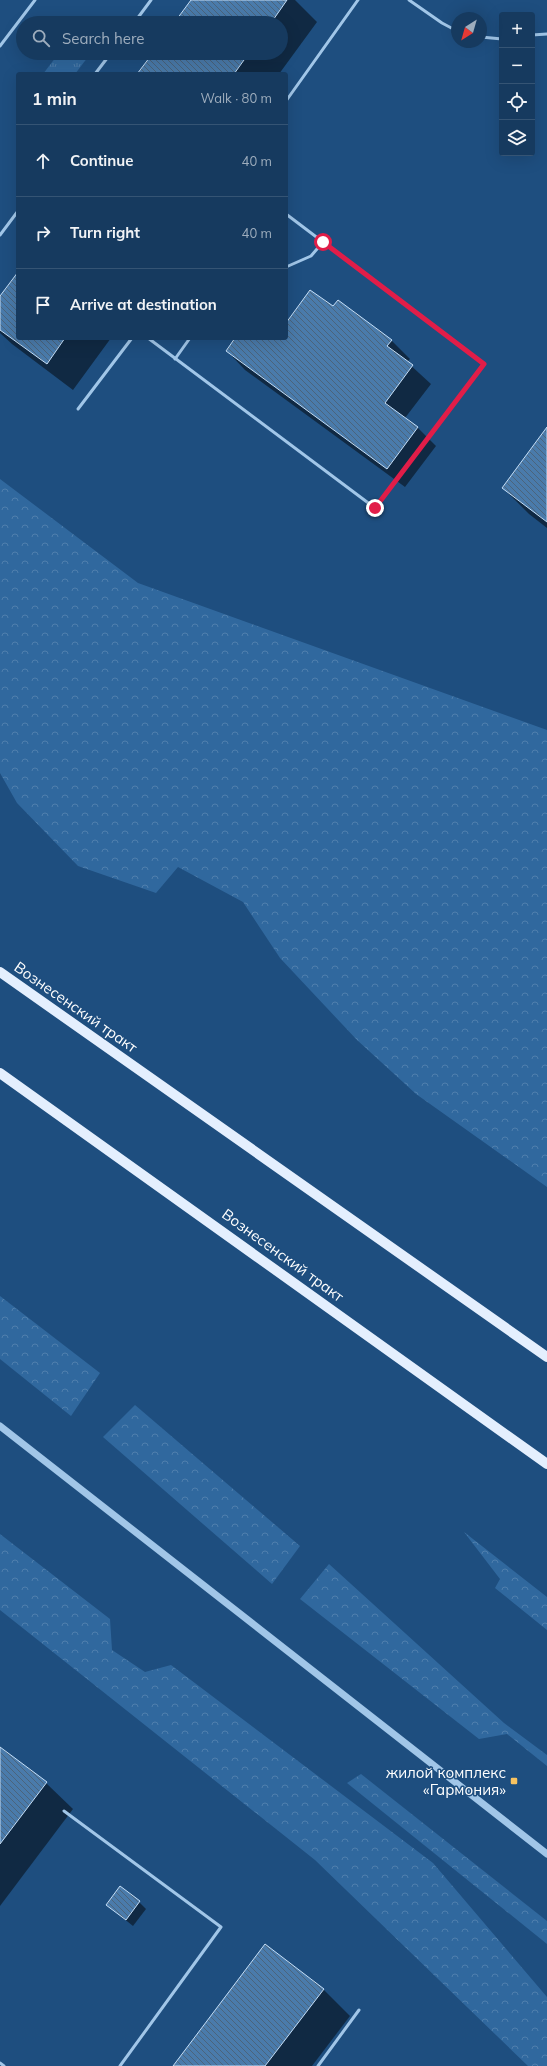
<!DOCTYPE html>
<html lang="en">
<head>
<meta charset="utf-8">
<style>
	:root { --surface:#163a5f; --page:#234568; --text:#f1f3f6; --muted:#9eadbd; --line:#355474 }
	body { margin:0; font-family:Mulish,sans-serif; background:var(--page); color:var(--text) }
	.controls { position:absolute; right:12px; top:12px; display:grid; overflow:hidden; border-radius:4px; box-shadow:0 4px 16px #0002 }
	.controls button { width:36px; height:36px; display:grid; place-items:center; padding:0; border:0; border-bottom:1px solid var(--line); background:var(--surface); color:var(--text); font:20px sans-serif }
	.compass { position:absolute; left:451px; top:12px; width:36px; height:36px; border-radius:50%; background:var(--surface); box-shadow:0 4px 16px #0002; rotate:217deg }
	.stop { position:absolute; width:12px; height:12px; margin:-9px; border:3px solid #e11d48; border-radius:50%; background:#fff }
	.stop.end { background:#e11d48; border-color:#fff; box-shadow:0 1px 4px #0008 }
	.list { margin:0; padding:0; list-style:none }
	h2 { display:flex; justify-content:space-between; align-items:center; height:52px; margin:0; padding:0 16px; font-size:17px }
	h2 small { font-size:13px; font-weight:400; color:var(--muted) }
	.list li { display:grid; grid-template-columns:26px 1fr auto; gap:12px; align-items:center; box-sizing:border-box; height:72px; padding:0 16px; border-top:1px solid var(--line) }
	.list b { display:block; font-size:15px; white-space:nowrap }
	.list em { font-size:13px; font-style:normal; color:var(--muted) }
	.icon { flex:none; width:22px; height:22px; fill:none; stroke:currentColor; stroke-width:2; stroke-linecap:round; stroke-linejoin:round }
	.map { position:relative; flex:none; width:547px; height:2066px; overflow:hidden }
	.search { position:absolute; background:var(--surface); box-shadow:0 4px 16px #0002; left:16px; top:16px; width:272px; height:44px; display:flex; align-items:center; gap:10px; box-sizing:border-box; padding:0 14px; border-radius:22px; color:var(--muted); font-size:15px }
	.panel { position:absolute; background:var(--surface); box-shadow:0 4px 16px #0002; left:16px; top:72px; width:272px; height:268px; border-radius:4px }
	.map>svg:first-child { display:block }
	.grass { fill:url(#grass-tufts) }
	.forest { fill:url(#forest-crowns) }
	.shadow { fill:#0007 }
	.building { fill:url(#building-back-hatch); stroke:#c5def6 }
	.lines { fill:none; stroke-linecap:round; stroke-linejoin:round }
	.service { stroke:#a1c6e8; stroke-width:3 }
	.tertiary { stroke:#a1c6e8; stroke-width:7 }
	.primary { stroke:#e4effe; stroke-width:10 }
	.route { stroke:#e11d48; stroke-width:5 }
	.poi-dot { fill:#f8c360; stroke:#1e4e7f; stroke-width:1.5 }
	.labels { text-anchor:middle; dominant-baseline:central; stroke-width:3; stroke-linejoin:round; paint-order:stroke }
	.street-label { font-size:15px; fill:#fff; stroke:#1e4e7f }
	.poi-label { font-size:15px; fill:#fff; stroke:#1e4e7f; text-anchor:end }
</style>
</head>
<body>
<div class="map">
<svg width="547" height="2066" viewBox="0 0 547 2066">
	<defs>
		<pattern id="grass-tufts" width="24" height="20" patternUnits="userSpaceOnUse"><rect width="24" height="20" fill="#30689e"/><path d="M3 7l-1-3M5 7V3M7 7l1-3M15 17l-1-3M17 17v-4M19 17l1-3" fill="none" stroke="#4f7fad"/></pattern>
		<pattern id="forest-crowns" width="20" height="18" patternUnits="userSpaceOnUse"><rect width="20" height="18" fill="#30689e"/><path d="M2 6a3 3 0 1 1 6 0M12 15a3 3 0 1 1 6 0" fill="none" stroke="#4f7fad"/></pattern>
		<pattern id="building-back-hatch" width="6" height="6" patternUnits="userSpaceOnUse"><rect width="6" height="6" fill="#4a7bab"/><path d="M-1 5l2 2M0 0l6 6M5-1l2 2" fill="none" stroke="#4b647c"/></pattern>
	</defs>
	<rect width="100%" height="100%" fill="#1e4e7f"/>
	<polygon class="grass" points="59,53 91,53 75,74 43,74"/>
	<g class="forest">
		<polygon points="0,479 138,583 547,730 547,1187 416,1094 357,1040 280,958 243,902 178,867 156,893 78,866 17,803 0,773"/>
		<polygon points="0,1296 100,1373 71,1416 0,1359"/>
		<polygon points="135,1405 300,1546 272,1584 103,1437"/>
		<polygon points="464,1532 547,1597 547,1630 495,1588 500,1579"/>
		<polygon points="0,1534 110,1619 112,1650 145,1672 171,1665 433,1863 547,1997 547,2066 528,2066 315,1860 0,1610"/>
		<polygon points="329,1564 504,1723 547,1755 547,1766 507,1734 479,1739 300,1599"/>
		<polygon points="361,1774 547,1921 547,1944 347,1783"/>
	</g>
	<g class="shadow">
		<polygon points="192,0 295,0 317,22 279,74 139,74 154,53 281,53 281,23 176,23"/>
		<polygon points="18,273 18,338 111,338 73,390 12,344 0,333 0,298"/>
		<polygon points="333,308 391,340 410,359 407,362 431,384 405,418 417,427 436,446 405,487 245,370 227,351 237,338 286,338 286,325"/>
		<polygon points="547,429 547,528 529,514 503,488"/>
		<polygon points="0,1748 46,1783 73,1809 0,1906"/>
		<polygon points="139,1902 146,1909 133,1926 107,1905"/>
		<polygon points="323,1989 350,2016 312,2066 174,2066"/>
	</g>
	<g class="building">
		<polygon points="191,0 287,0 271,23 174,23"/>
		<polygon points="153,53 249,53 234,74 137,74"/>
		<polygon points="18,272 18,338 65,338 47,364 0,330 0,296"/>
		<polygon points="310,290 333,306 338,300 392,340 387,346 413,365 385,403 418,427 387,469 226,351 235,338 286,338 286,323"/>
		<polygon points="547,427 547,522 502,488"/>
		<polygon points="0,1747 47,1782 0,1844"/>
		<polygon points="120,1886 140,1901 126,1920 106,1905"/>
		<polygon points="265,1944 324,1989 265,2066 173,2066"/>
	</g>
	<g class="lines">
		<g class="service">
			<polyline points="409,0 442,23 457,31"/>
			<polyline points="134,23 151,0"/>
			<polyline points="532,35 547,34"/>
			<polyline points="481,37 502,39"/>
			<polyline points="0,46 35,0"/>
			<polyline points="95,74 111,53"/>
			<polyline points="286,101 358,0"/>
			<polyline points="0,235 18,211"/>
			<polyline points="286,267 311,256 323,242"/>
			<polyline points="148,338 375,508 484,364 286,214"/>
			<polyline points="175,359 190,338"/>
			<polyline points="78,409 132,338"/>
			<polyline points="64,1811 221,1927 120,2066"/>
			<polyline points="0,2063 4,2066"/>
			<polyline points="318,2066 359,2010"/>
		</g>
		<polyline class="tertiary" points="0,1426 547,1854"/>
		<g class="primary">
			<polyline points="0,972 547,1357"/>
			<polyline points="0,1073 547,1464"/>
		</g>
	</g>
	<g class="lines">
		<polyline class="route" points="323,242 484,364 375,508"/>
	</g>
	<rect class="poi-dot" x="510" y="1777" width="8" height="8" rx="2"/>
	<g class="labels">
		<g class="street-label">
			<text transform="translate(76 1007) rotate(35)">Вознесенский тракт</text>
			<text transform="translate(283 1255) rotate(36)">Вознесенский тракт</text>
		</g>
		<g class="poi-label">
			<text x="506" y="1772">жилой комплекс<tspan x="506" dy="17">«Гармония»</tspan></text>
		</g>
	</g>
</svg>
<div class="controls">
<button>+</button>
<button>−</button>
<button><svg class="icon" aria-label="locate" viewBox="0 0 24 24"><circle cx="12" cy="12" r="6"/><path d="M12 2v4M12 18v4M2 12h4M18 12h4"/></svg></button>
<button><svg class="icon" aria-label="layers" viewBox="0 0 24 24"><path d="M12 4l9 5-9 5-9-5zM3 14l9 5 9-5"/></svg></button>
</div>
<svg class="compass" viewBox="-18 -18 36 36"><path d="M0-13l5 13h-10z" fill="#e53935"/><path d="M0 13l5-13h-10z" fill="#9eadbd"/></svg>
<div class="stop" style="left:323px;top:242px"></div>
<div class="stop end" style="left:375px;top:508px"></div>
<div class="search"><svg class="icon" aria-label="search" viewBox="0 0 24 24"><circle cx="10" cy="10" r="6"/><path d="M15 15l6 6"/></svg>Search here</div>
<section class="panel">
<h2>1 min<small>Walk · 80 m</small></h2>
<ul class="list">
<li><svg class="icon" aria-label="ahead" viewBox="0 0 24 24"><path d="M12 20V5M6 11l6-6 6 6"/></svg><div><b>Continue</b></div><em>40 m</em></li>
<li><svg class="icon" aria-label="right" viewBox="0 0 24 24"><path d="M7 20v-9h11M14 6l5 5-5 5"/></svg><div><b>Turn right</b></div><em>40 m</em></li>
<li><svg class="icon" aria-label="arrive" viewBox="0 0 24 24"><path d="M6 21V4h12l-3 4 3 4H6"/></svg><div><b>Arrive at destination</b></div></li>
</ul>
</section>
</div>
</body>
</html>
